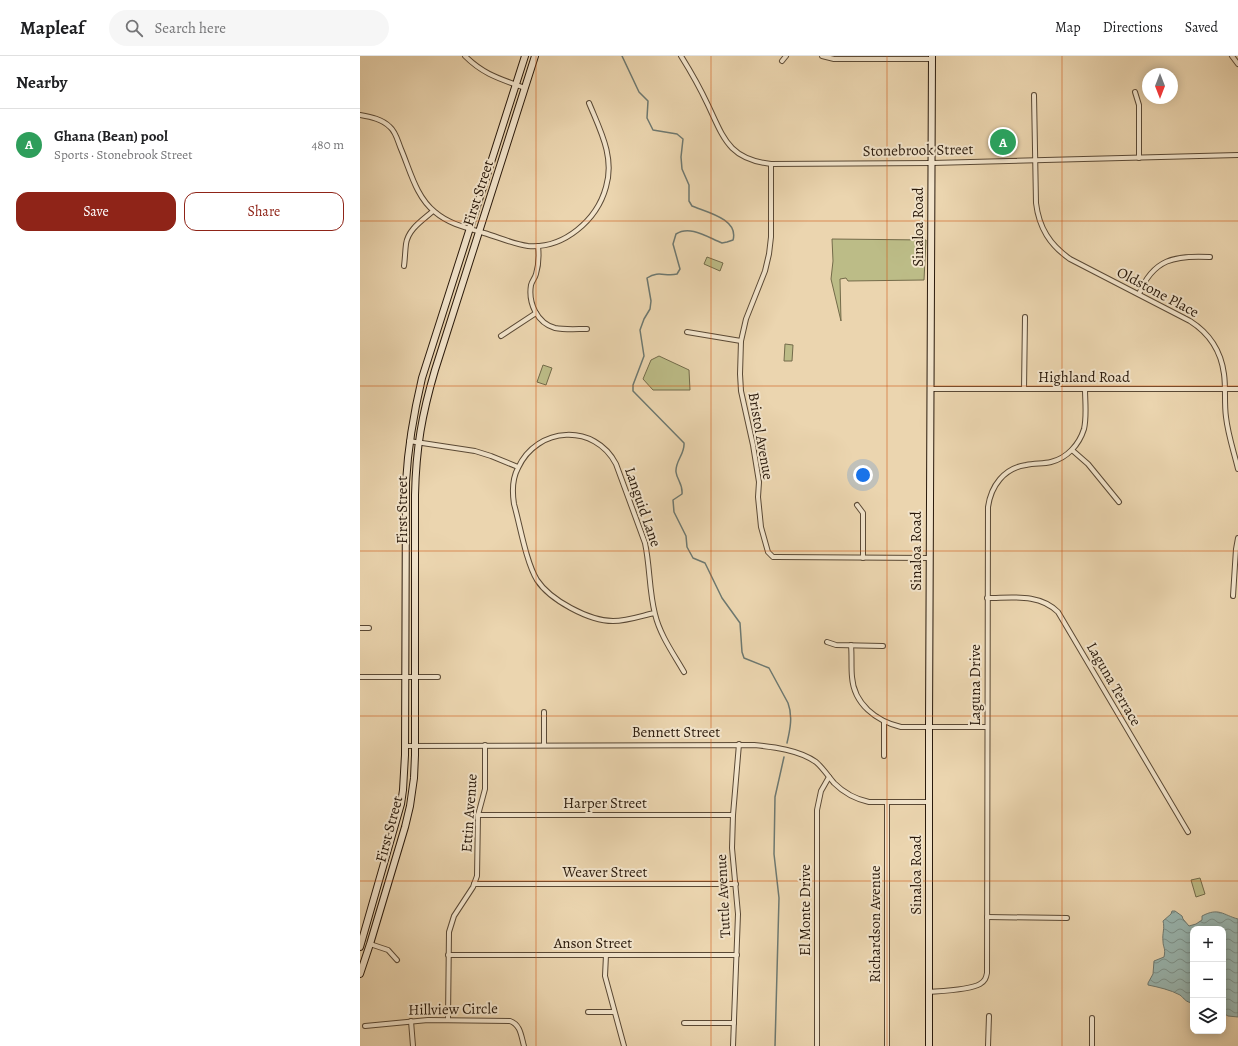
<!DOCTYPE html>
<html lang="en">
<head>
<meta charset="utf-8">
<style>
	:root { --surface:#fff; --page:#f6f6f6; --text:#202124; --muted:#757577; --line:#e0e0e0; --accent:#8f2418 }
	body { margin:0; font-family:Alegreya,serif; background:var(--page); color:var(--text) }
	.controls { position:absolute; right:12px; bottom:12px; display:grid; overflow:hidden; border-radius:8px; box-shadow:0 2px 10px #0003 }
	.controls button { width:36px; height:36px; display:grid; place-items:center; padding:0; border:0; border-bottom:1px solid var(--line); background:var(--surface); color:var(--text); font:20px sans-serif }
	.compass { position:absolute; left:782px; top:12px; width:36px; height:36px; border-radius:50%; background:var(--surface); box-shadow:0 2px 10px #0003; rotate:180deg }
	.you { position:absolute; left:503px; top:419px; width:14px; height:14px; margin:-10px; border:3px solid #fff; border-radius:50%; background:#1a73e8; box-shadow:0 0 0 6px #1a73e833 }
	.badge { display:grid; place-items:center; width:26px; height:26px; border-radius:50%; background:var(--accent); color:#fff; font-size:13px; font-weight:700 }
	.pin { position:absolute; translate:-50% -50%; border:2px solid #fff; box-shadow:0 1px 4px #0006 }
	.list { margin:0; padding:0; list-style:none }
	h2 { display:flex; justify-content:space-between; align-items:center; height:52px; margin:0; padding:0 16px; font-size:17px }
	h2 small { font-size:13px; font-weight:400; color:var(--muted) }
	.list li { display:grid; grid-template-columns:26px 1fr auto; gap:12px; align-items:center; box-sizing:border-box; height:72px; padding:0 16px; border-top:1px solid var(--line) }
	.list b { display:block; font-size:15px; white-space:nowrap }
	.list p { margin:0; font-size:13px; white-space:nowrap; color:var(--muted) }
	.list em { font-size:13px; font-style:normal; color:var(--muted) }
	.actions { display:flex; gap:8px; padding:12px 16px }
	.actions a { flex:1; padding:9px 0; border:1px solid var(--accent); border-radius:12px; text-align:center; font-size:14px; color:var(--accent) }
	.actions .main { background:var(--accent); color:#fff }
	.icon { flex:none; width:22px; height:22px; fill:none; stroke:currentColor; stroke-width:2; stroke-linecap:round; stroke-linejoin:round }
	.map { position:relative; flex:none; width:878px; height:990px; overflow:hidden }
	header { display:flex; align-items:center; gap:24px; box-sizing:border-box; height:56px; padding:0 20px; background:var(--surface); border-bottom:1px solid var(--line) }
	header strong { font-size:19px }
	nav { display:flex; gap:22px; margin-inline-start:auto; font-size:14px }
	.search { width:280px; height:36px; background:var(--page); display:flex; align-items:center; gap:10px; box-sizing:border-box; padding:0 14px; border-radius:22px; color:var(--muted); font-size:15px }
	main { display:flex }
	aside { flex:1; background:var(--surface) }
	.map>svg:first-child { display:block }
	.green { fill:#bcbc87; stroke:#736b4a }
	.water { fill:url(#water-waves); stroke:#6d7870 }
	.lines { fill:none; stroke-linecap:round; stroke-linejoin:round }
	.stream { stroke:#6d7870; stroke-width:1.5 }
	.street-casing { stroke:#5a4935; stroke-width:6 }
	.secondary-casing { stroke:#2a1a0c; stroke-width:8 }
	.street { stroke:#f2e4cb; stroke-width:4 }
	.secondary { stroke:#f2e4cb; stroke-width:6 }
	.grid { fill:none; stroke:#cc500c; stroke-width:1; stroke-opacity:0.55 }
	.labels { text-anchor:middle; dominant-baseline:central; stroke-width:4; stroke-linejoin:round; paint-order:stroke }
	.street-label { font-size:15px; fill:#2a1a0c; stroke:#f2e4cb }
</style>
</head>
<body>
<header>
<strong>Mapleaf</strong>
<div class="search"><svg class="icon" aria-label="search" viewBox="0 0 24 24"><circle cx="10" cy="10" r="6"/><path d="M15 15l6 6"/></svg>Search here</div>
<nav><a>Map</a><a>Directions</a><a>Saved</a></nav>
</header>
<main>
<aside>
<h2>Nearby<small></small></h2>
<ul class="list">
<li><span class="badge" style="background:#2e9e5b">A</span><div><b>Ghana (Bean) pool</b><p>Sports · Stonebrook Street</p></div><em>480 m</em></li>
</ul>
<div class="actions"><a class="main">Save</a><a>Share</a></div>
</aside>
<div class="map">
<svg width="878" height="990" viewBox="0 0 878 990">
	<defs>
		<pattern id="water-waves" width="16" height="10" patternUnits="userSpaceOnUse"><rect width="16" height="10" fill="#99b7b2"/><path d="M0 5q4-4 8 0t8 0" fill="none" stroke="#7d948f"/></pattern>
	</defs>
	<rect width="100%" height="100%" fill="#ebd5af"/>
	<filter id="stains"><feTurbulence type="fractalNoise" baseFrequency=".005" numOctaves="4"/><feColorMatrix values="0 0 0 0 .2 0 0 0 0 .09 0 0 0 0 .02 0 0 0 .5 -.17"/></filter>
	<radialGradient id="worn" r=".72"><stop offset=".6" stop-color="#630" stop-opacity="0"/><stop offset="1" stop-color="#630" stop-opacity=".3"/></radialGradient>
	<g class="green">
		<polygon points="472,183 566,184 564,224 488,225 486,222 480,223 481,265 471,223 473,205"/>
		<polygon points="347,201 363,207 360,215 344,208"/>
		<polygon points="425,288 433,289 432,305 424,305"/>
		<polygon points="299,300 329,314 330,334 293,334 283,323 291,304"/>
		<polygon points="183,309 192,312 186,329 177,326"/>
		<polygon points="840,822 845,838 836,841 831,824"/>
	</g>
	<path class="water" d="M812 855H815L822 860 823 863 829 870 836 868 842 864V860C859 851 863 859 878 863V961L868 960 863 957V873H833V947C825 946 825 943 820 939 811 934 798 931 788 929V927L793 918 794 905 804 901C806 892 803 892 803 885 802 878 805 872 803 865L811 858Z"/>
	<g class="lines">
		<g class="stream">
			<path d="M262 0 279 36 288 45 287 62 293 74 317 78 323 83 321 101 322 113 329 129V145L332 150C346 156 379 163 373 184L367 186 362 187C347 181 330 169 316 178L313 188 320 213 317 218C305 221 299 214 287 222L291 245 290 253 284 263 280 274 284 300 273 329V335L324 387C325 398 315 405 316 416 317 424 323 428 322 438L313 444 314 456 326 480 327 491 333 502 345 507 362 542 380 567 382 596 384 602 409 612 428 647C433 660 430 674 427 687"/>
			<polyline points="415,990 419,842 414,798 415,741 424,701"/>
		</g>
		<g class="street-casing">
			<g id="street">
				<path d="M105 0C124 19 141 23 165 32"/>
				<path d="M321 0C331 16 340 32 348 49 364 83 369 103 411 108L572 107 878 99"/>
				<polyline points="462,0 474,3 572,3"/>
				<polyline points="872,0 878,8"/>
				<polyline points="422,5 426,0"/>
				<polyline points="775,36 779,49 779,102"/>
				<path d="M674 39 676 147C679 172 690 189 710 203L830 265C849 277 861 295 864 318 866 332 864 347 866 361 868 379 874 396 878 413"/>
				<path d="M0 59C11 61 22 63 30 71 36 76 38 86 41 93 50 114 56 141 75 156 89 168 107 172 124 177 138 181 153 188 168 190 204 193 237 164 246 131 255 101 240 74 229 47"/>
				<polyline points="411,108 411,181 409,198 405,215 386,263 381,285 380,318 381,335 393,389 399,426 398,441 401,471 408,496 413,501 417,501 569,502"/>
				<path d="M178 190C179 199 179 208 176 218 175 222 172 225 171 229 168 247 177 267 195 272 205 274 217 273 227 273"/>
				<path d="M44 210C45 203 45 196 46 188 48 173 63 164 73 155"/>
				<path d="M779 238C793 203 815 199 850 201"/>
				<polyline points="327,276 381,285"/>
				<polyline points="141,280 176,257"/>
				<polyline points="570,333 878,333"/>
				<polyline points="664,333 665,261"/>
				<polyline points="49,385 115,395 131,400 158,411"/>
				<polyline points="712,394 728,408 759,446"/>
				<polyline points="497,449 503,457 503,502"/>
				<polyline points="873,540 876,493 878,482"/>
				<path d="M627 542C652 542 679 537 698 556L828 776"/>
				<path d="M294 557C281 560 267 565 253 565 229 565 190 544 177 524 166 506 160 469 154 448 152 435 152 423 158 412 177 370 235 367 256 408L285 487C290 510 289 535 295 558 300 579 313 597 324 616"/>
				<polyline points="0,572 9,572"/>
				<polyline points="467,586 476,589 523,590"/>
				<path d="M491 589C492 600 491 611 492 621 494 648 516 665 541 671H627"/>
				<polyline points="0,621 78,621"/>
				<polyline points="184,656 184,688"/>
				<polyline points="524,666 524,700"/>
				<path d="M45 690 394 689C414 691 439 694 456 706 463 712 468 720 474 727 484 737 495 743 509 746H569"/>
				<polyline points="527,746 527,990"/>
				<polyline points="118,759 373,759"/>
				<polyline points="114,828 376,828"/>
				<polyline points="627,861 707,862"/>
				<polyline points="10,888 28,894 37,904"/>
				<polyline points="88,899 377,899"/>
				<polyline points="246,899 245,920 264,990"/>
				<path d="M569 936C582 935 610 934 620 928 625 925 626 922 627 917L628 451C631 430 644 412 666 409 675 407 683 408 691 406 707 402 719 389 724 373 727 360 725 345 725 333"/>
				<polyline points="228,956 254,956"/>
				<polyline points="88,963 89,876 94,860 113,831 117,820 118,759 125,733 125,689"/>
				<polyline points="51,965 53,990"/>
				<polyline points="324,967 374,967"/>
				<path d="M5 970 68 964 150 965C161 969 161 980 164 990"/>
				<polyline points="373,990 378,858 372,792 373,759 379,688"/>
				<polyline points="457,990 457,754 461,735 469,721"/>
				<polyline points="628,990 629,960"/>
				<polyline points="732,990 732,962"/>
			</g>
		</g>
		<g class="secondary-casing">
			<g id="secondary">
				<path d="M0 891 41 748 43 734 45 699 46 426C48 390 54 356 62 322L165 0"/>
				<path d="M0 918 10 888 45 771 50 750 54 722 55 699V439C56 392 62 358 75 314L175 0"/>
				<polyline points="569,990 569,671 572,0"/>
			</g>
		</g>
		<use href="#street" class="street"/>
		<use href="#secondary" class="secondary"/>
	</g>
	<path class="grid" d="M176 0V990M351 0V990M527 0V990M702 0V990M0 165H878M0 330H878M0 495H878M0 660H878M0 825H878"/>
	<g class="labels">
		<g class="street-label">
			<text transform="translate(558 94) rotate(-1)">Stonebrook Street</text>
			<text transform="translate(118 137) rotate(-72)">First Street</text>
			<text transform="translate(558 171) rotate(-90)">Sinaloa Road</text>
			<text transform="translate(798 236) rotate(28)">Oldstone Place</text>
			<text x="724" y="321">Highland Road</text>
			<text transform="translate(401 380) rotate(80)">Bristol Avenue</text>
			<text transform="translate(283 451) rotate(71)">Languid Lane</text>
			<text transform="translate(42 454) rotate(-90)">First Street</text>
			<text transform="translate(556 495) rotate(-90)">Sinaloa Road</text>
			<text transform="translate(754 628) rotate(60)">Laguna Terrace</text>
			<text transform="translate(615 629) rotate(-90)">Laguna Drive</text>
			<text x="316" y="676">Bennett Street</text>
			<text x="245" y="747">Harper Street</text>
			<text transform="translate(109 757) rotate(-86)">Ettin Avenue</text>
			<text transform="translate(29 773) rotate(-75)">First Street</text>
			<text x="245" y="816">Weaver Street</text>
			<text transform="translate(556 819) rotate(-90)">Sinaloa Road</text>
			<text transform="translate(363 840) rotate(-93)">Tuttle Avenue</text>
			<text transform="translate(445 854) rotate(-90)">El Monte Drive</text>
			<text transform="translate(515 868) rotate(-90)">Richardson Avenue</text>
			<text x="233" y="887">Anson Street</text>
			<text transform="translate(93 953) rotate(-1)">Hillview Circle</text>
		</g>
	</g>
	<rect width="100%" height="100%" filter="url(#stains)"/>
	<rect width="100%" height="100%" fill="url(#worn)"/>
</svg>
<div class="controls">
<button>+</button>
<button>−</button>
<button><svg class="icon" aria-label="layers" viewBox="0 0 24 24"><path d="M12 4l9 5-9 5-9-5zM3 14l9 5 9-5"/></svg></button>
</div>
<svg class="compass" viewBox="-18 -18 36 36"><path d="M0-13l5 13h-10z" fill="#e53935"/><path d="M0 13l5-13h-10z" fill="#757577"/></svg>
<div class="you"></div>
<div class="pin badge" style="left:643px;top:86px;background:#2e9e5b">A</div>
</div>
</main>
</body>
</html>
